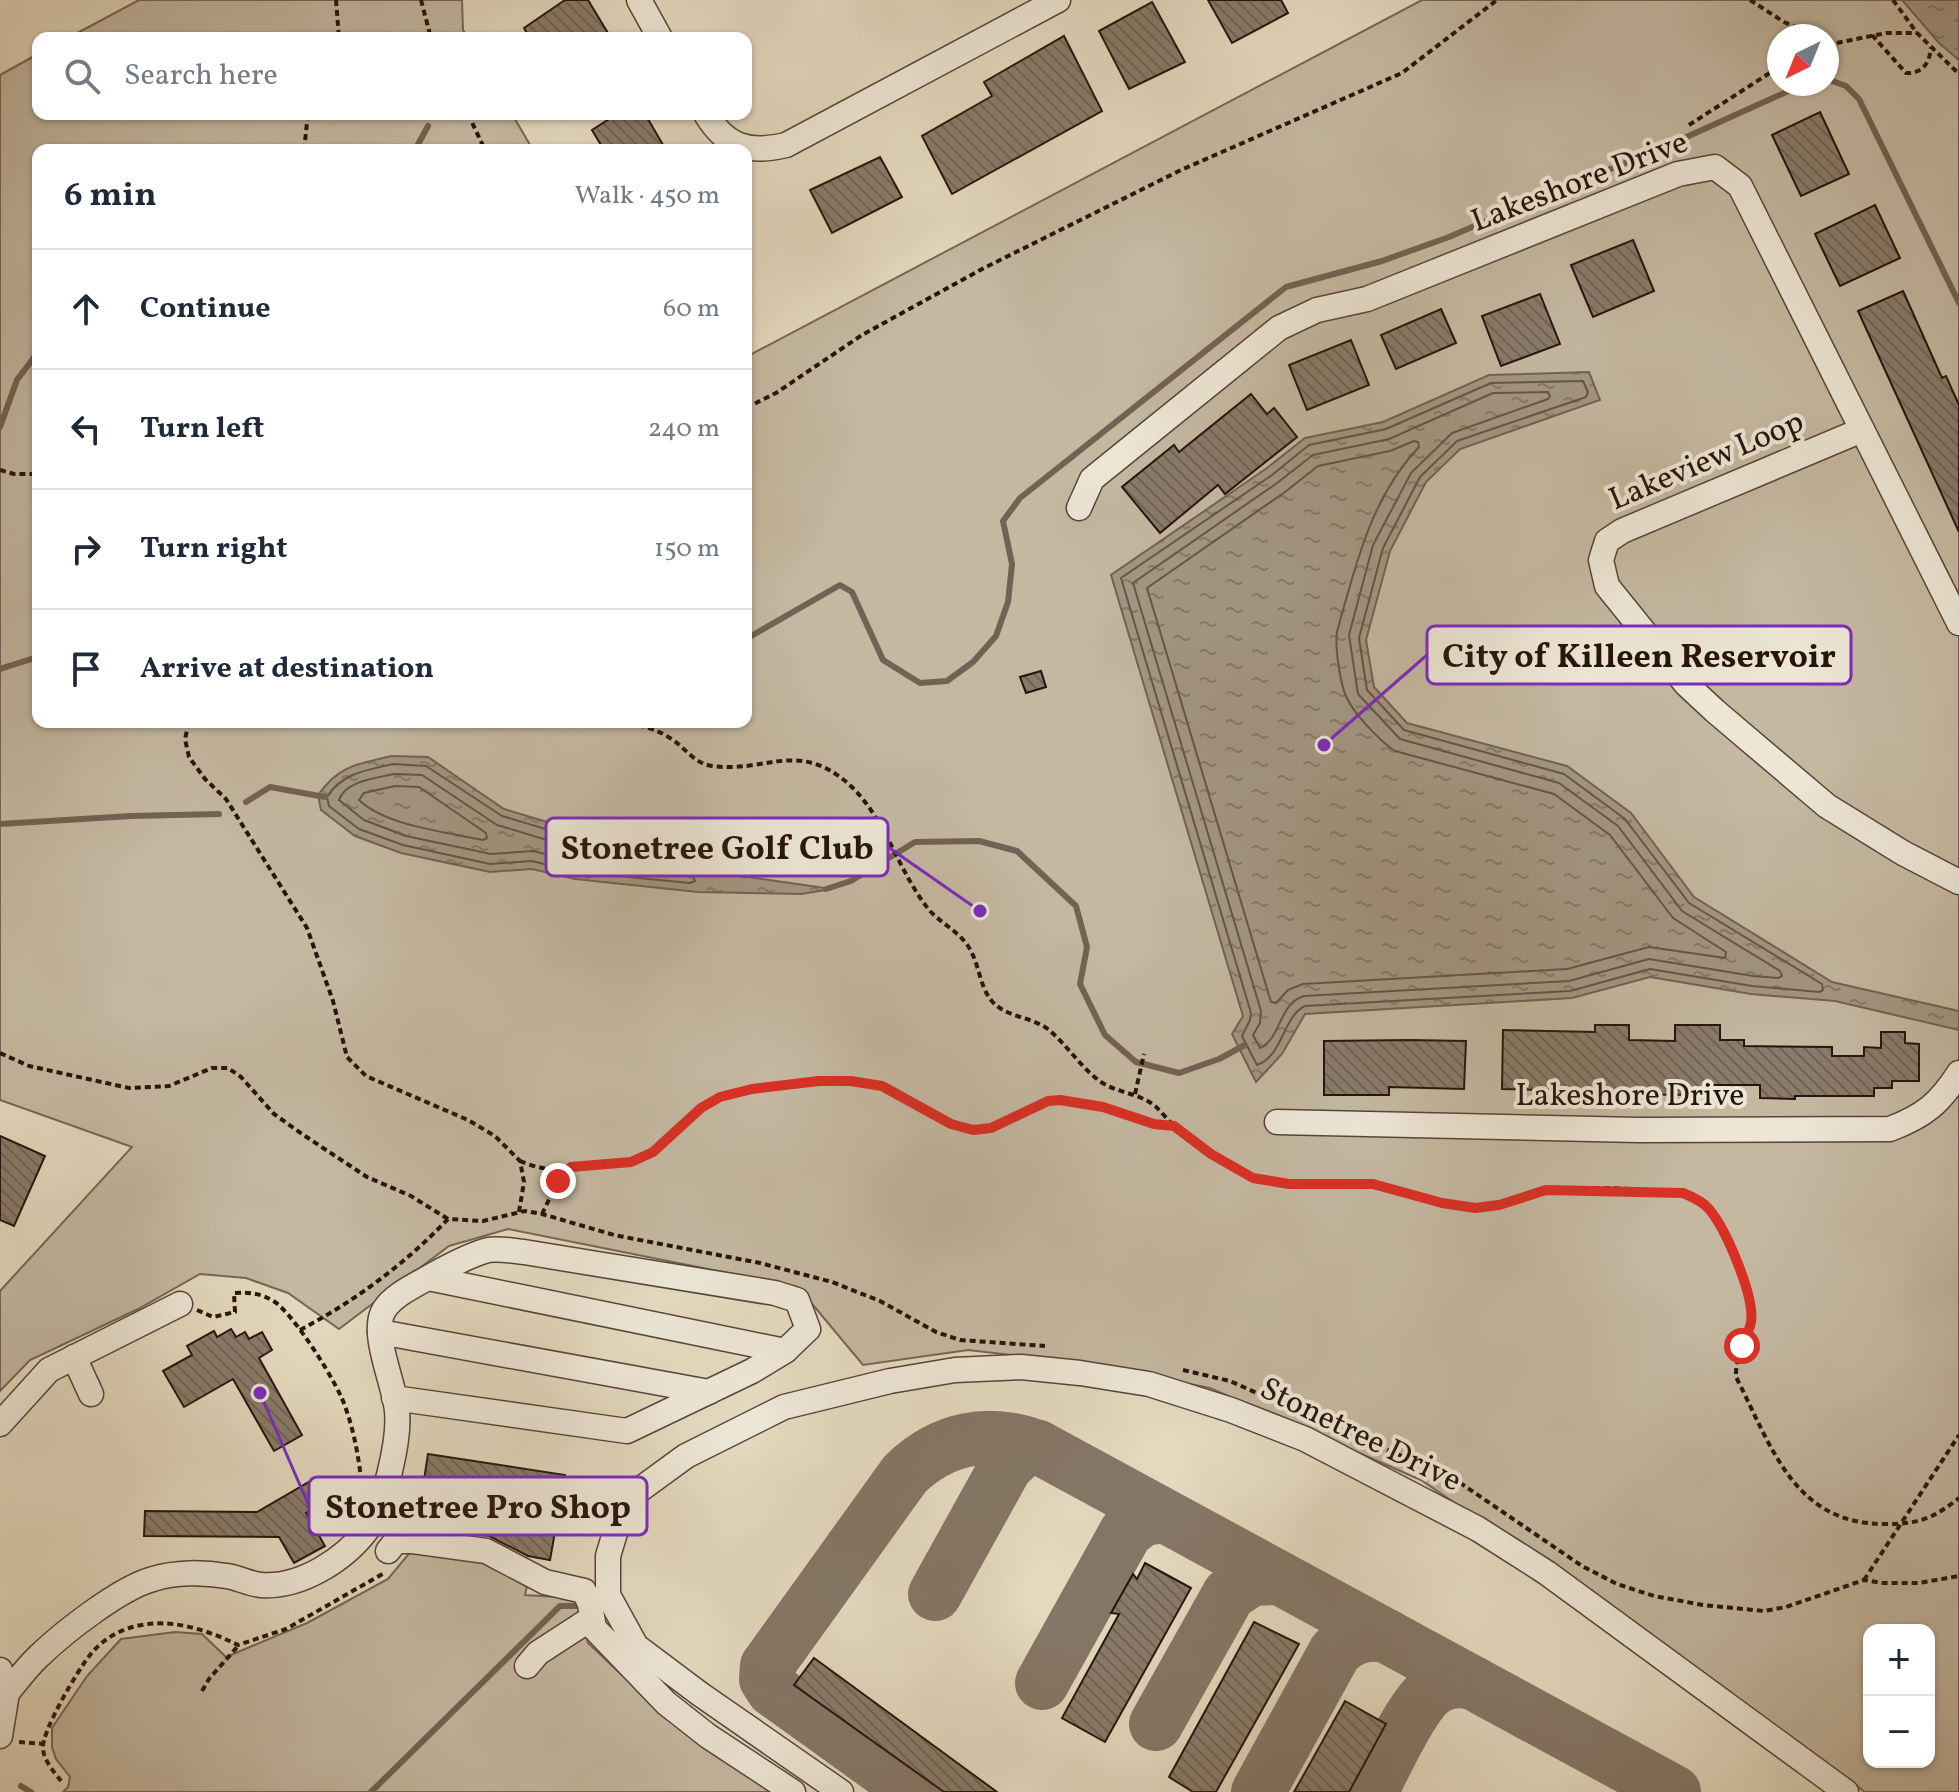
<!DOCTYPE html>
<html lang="en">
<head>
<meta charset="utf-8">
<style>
	:root { --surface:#fff; --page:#f6f6f7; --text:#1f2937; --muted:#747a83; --line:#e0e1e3 }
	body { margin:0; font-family:Vollkorn,serif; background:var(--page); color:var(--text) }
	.controls { position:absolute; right:24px; bottom:24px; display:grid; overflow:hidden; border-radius:16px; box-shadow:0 2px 6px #0004 }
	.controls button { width:72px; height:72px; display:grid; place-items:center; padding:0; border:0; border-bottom:2px solid var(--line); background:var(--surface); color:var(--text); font:40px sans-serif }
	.compass { position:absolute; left:1767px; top:24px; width:72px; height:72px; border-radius:50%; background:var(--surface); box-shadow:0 2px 6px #0004; rotate:223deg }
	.stop { position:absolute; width:24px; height:24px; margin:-18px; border:6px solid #d93025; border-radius:50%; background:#fff }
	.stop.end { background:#d93025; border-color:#fff; box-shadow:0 2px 8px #0008 }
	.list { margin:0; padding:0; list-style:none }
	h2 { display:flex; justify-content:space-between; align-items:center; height:104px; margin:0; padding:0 32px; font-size:34px }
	h2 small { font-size:26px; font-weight:400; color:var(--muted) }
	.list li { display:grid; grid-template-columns:52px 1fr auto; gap:24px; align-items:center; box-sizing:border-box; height:120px; padding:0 32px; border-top:2px solid var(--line) }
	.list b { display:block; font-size:30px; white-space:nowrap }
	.list em { font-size:26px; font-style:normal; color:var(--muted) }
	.icon { flex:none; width:44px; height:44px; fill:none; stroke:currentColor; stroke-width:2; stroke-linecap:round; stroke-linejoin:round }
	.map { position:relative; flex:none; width:1959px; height:1792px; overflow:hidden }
	.search { position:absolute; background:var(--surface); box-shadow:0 2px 6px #0004; left:32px; top:32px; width:720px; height:88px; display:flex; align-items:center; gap:20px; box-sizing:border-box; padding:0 28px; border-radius:16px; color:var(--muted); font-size:30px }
	.panel { position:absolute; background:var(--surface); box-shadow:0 2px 6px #0004; left:32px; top:144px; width:720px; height:584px; border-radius:16px }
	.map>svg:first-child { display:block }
	.grass { fill:#c4b8a1; stroke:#756656; stroke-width:2; fill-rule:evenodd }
	.water { fill:url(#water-ripples); stroke:#716253; stroke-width:2 }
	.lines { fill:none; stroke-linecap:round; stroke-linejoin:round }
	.shore { stroke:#645547; stroke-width:2 }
	.stream { stroke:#716253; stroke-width:6 }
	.taxiway { stroke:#857666; stroke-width:54 }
	.building { fill:url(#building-back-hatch); stroke:#26140c; stroke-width:2 }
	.minor-casing { stroke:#564539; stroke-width:27 }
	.path { stroke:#26140c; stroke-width:4; stroke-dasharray:6 4; stroke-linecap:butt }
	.minor { stroke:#ede6d5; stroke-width:24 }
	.route { stroke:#d93025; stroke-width:10 }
	.labels { text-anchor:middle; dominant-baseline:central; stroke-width:8; stroke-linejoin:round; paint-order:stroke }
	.street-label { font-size:32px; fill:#26140c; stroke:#ede6d5 }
	.leader { fill:none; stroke:#7b2cbf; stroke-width:3 }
	.callout-dot { fill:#7b2cbf; stroke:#ede6d5; stroke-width:3 }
	.callout { fill:#ede6d5; stroke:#7b2cbf; stroke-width:3 }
	.callout-label { font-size:34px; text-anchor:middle; font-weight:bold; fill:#26140c }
</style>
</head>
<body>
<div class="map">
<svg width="1959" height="1792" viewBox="0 0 1959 1792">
	<defs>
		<pattern id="water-ripples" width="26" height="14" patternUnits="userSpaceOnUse" patternTransform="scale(2)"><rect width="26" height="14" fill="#a39682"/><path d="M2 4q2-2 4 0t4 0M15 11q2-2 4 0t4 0" fill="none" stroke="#857969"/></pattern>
		<pattern id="building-back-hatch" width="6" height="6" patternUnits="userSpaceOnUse" patternTransform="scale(2)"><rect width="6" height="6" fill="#897a69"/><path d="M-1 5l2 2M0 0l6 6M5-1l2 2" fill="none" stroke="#706355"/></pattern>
	</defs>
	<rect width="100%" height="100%" fill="#e4d9bf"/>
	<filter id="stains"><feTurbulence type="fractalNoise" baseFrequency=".0025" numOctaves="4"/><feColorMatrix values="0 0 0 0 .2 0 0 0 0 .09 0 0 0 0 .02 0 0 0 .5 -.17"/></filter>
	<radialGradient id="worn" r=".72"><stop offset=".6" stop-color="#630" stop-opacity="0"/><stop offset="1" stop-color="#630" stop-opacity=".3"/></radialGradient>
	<g class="grass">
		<polygon points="139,0 462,0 463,30 468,38 68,38"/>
		<path d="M1422 0H1959V1792H1865L1674 1653 1421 1480 1210 1388 1083 1363 968 1350 863 1365 798 1287 508 1229 449 1246 339 1329 288 1293 246 1278 200 1274 138 1309 30 1360 0 1391V1291L132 1147 0 1100V75L38 54V114H512L533 150H38V722H746V357ZM1779 36H1827V84H1779ZM1869 1630H1929V1762H1869Z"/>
		<polygon points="416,1545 484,1555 529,1577 525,1595 576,1598 588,1643 640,1692 786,1792 63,1792 68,1787 70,1777 56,1759 52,1747 52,1728 87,1676 121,1639 175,1632 202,1634 226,1657 307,1623 388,1579"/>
	</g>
	<g class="water">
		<polygon points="1902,0 1959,0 1959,60 1939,43"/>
		<polygon points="1589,372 1600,400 1460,449 1426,482 1390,551 1366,640 1374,687 1407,723 1567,766 1631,813 1694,897 1832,982 1959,1011 1959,1030 1835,1001 1751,994 1650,977 1572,998 1305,1014 1282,1054 1256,1082 1232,1034 1243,1016 1111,575 1267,468 1305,438 1383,422 1489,375"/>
		<path d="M392 756 428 757 504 809 611 841 663 861 727 874 832 889 801 894 698 892 575 879 532 869 490 872 401 853 355 836 321 810 318 795C339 765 358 764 392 756Z"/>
	</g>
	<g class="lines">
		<g class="shore">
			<path d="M1583 381 1588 392 1586 397 1457 441 1420 477 1383 548 1359 638 1367 690 1404 730 1564 774 1625 819 1689 903 1822 984 1823 990 1819 992 1752 986 1650 969 1570 991 1305 1006C1283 1016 1283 1056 1257 1065L1242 1036 1250 1020 1251 1013 1121 578 1272 475 1309 445 1386 429 1491 383Z"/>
			<path d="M1548 392 1550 396 1548 399 1452 433 1411 473 1373 545 1349 635 1358 694 1400 739 1559 783 1618 826 1682 911 1780 971 1782 976 1778 978 1753 976 1649 959 1569 981 1304 996C1279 1003 1281 1039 1260 1048L1253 1035 1260 1023 1261 1011 1133 583 1277 483 1313 455 1389 439 1493 393Z"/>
			<path d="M1414 441 1418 442 1419 447C1371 497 1355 567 1337 632 1335 647 1340 687 1348 700 1355 715 1382 743 1395 751L1554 794 1610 835 1673 918 1726 952 1725 958 1649 947 1567 969 1303 984 1288 990 1276 1003 1271 1002 1147 588 1285 492 1318 466 1390 451Z"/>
			<path d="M393 764 426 766 502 816 608 848 660 869 692 875 695 881 690 883 577 872 532 861 490 864 403 845 359 829 329 806 327 797C342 773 367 770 393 764Z"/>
			<path d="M394 774 422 775 497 825 600 856 602 861 599 864 578 862 533 851 491 854 406 836 364 820 339 800C345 781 376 778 394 774Z"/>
			<path d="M395 786 419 787 486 833 487 838 483 840C446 832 386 826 359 800L364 793Z"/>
		</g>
		<g class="stream">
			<polyline points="1827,79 1846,86 1859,99 1959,303"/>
			<polyline points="415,150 428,126"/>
			<polyline points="0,427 17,380 38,352"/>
			<polyline points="746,639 840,585 852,592 883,660 920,683 947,681 973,662 996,636 1008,602 1012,564 1003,521 1020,498 1286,287 1382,261 1449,237 1567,186 1651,153 1804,84"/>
			<polyline points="0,669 38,657"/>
			<polyline points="246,802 270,787 325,797"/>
			<polyline points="0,824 131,816 219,814"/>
			<polyline points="826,889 851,881 915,842 979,841 1017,851 1076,906 1087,947 1080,984 1105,1035 1136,1062 1179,1073 1219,1059 1245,1045"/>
			<polyline points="21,1786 31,1792"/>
			<polyline points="371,1792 560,1606 582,1606"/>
		</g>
		<g class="taxiway">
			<polyline points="935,1594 1006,1466 1024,1449 1038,1447"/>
			<polyline points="1042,1683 1126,1532 1143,1519 1164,1516"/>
			<polyline points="1156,1724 1229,1594 1252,1579 1279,1578"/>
			<path d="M915 1792 773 1690 766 1679 767 1666 905 1474C943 1437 989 1429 1038 1447L1674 1792"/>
			<path d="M1258 1792 1335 1652C1350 1637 1366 1632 1387 1636"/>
			<path d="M1371 1792C1384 1767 1414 1699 1437 1687 1449 1680 1461 1680 1473 1683"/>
		</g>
	</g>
	<g class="building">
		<polygon points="565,0 588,0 611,38 530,38 524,28"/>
		<polygon points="1208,0 1281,0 1288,13 1232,43"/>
		<polygon points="1152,2 1185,62 1129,89 1099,31"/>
		<polygon points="1064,36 1102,111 952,194 922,136 992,96 984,82"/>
		<polygon points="1820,112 1849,174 1801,196 1772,135"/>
		<polygon points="617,114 645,114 666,150 604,150 592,130"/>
		<polygon points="880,157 902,197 832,233 810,190"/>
		<polygon points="1875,205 1900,258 1840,286 1815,234"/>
		<polygon points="1633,240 1654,291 1593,317 1571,265"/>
		<polygon points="1903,291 1942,378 1946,376 1959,405 1959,532 1858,311"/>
		<polygon points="1540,294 1560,344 1501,366 1482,316"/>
		<polygon points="1441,309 1456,343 1396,369 1381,335"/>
		<polygon points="1351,340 1369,385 1307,410 1289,365"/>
		<polygon points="1251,394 1267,414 1274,408 1297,437 1225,494 1218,485 1160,533 1122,487 1174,445 1179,452"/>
		<polygon points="1041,671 1046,687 1026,693 1020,677"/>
		<polygon points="1595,1025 1629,1025 1629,1040 1675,1041 1675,1025 1720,1025 1720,1040 1744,1040 1744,1046 1832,1047 1832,1056 1864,1056 1864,1047 1881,1048 1881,1032 1905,1032 1905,1043 1919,1044 1919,1081 1892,1081 1892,1088 1874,1088 1874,1096 1795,1096 1795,1099 1760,1098 1760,1085 1707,1085 1707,1095 1583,1094 1583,1091 1502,1089 1503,1030 1595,1032"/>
		<polygon points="1409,1040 1466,1041 1464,1089 1389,1087 1389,1095 1324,1095 1324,1041"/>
		<polygon points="0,1136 45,1156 14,1226 0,1220"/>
		<polygon points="231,1329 236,1337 245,1332 249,1339 262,1332 272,1350 259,1358 302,1435 274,1451 233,1379 184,1407 163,1371 192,1355 187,1346 214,1331 217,1337"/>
		<polygon points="428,1454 565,1475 550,1560 528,1556 489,1536 410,1526 412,1512 419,1513"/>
		<polygon points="314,1479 326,1502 306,1513 325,1546 294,1563 279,1537 144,1536 145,1511 257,1512"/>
		<polygon points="1145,1563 1191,1588 1105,1742 1062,1718 1119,1614 1111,1613 1133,1574 1137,1579"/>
		<polygon points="1254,1622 1299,1644 1216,1792 1193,1792 1169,1777"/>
		<polygon points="814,1658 997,1792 944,1792 794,1685"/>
		<polygon points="1345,1701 1386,1724 1349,1792 1294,1792"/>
	</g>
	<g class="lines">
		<g class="minor-casing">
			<g id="minor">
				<polyline points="639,0 660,38"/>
				<path d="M706 114C726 147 749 154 786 145L1058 0"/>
				<polyline points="1862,430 1622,531 1607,541 1601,560 1607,586 1686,684 1715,711 1827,806 1903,853 1959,882"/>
				<polyline points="1079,508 1092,479 1279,328 1317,310 1367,299 1678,174 1715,167 1740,186 1959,623"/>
				<path d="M1277 1122 1638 1130 1890 1129C1924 1116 1939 1104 1959 1073"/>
				<polyline points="428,1278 785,1351"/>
				<polyline points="380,1332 709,1392"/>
				<polyline points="74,1357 91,1394"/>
				<polyline points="0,1424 49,1370 180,1304"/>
				<polyline points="388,1551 396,1541 413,1541 486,1551 545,1582 584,1591 590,1604 594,1628 666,1703 708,1736 793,1792"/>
				<polyline points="527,1666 538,1653 592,1618"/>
				<polyline points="0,1670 7,1693 0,1736"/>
				<path d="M7 1693C17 1681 27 1667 39 1656 64 1632 120 1588 153 1579 175 1572 203 1572 226 1576 237 1577 249 1584 261 1585 301 1588 346 1559 369 1527 385 1503 400 1439 397 1411 395 1385 370 1333 384 1310 394 1294 418 1284 433 1275 449 1266 470 1255 488 1250 499 1248 513 1251 524 1252L775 1293 797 1300 808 1329 785 1351 752 1371 627 1431 394 1398"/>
				<polyline points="841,1792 700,1694 636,1646 608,1595 608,1556 621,1513 638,1491 686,1456 784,1407 890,1381 955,1370 1021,1367 1080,1373 1149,1384 1231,1410 1305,1439 1478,1529 1547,1573 1846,1792"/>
			</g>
		</g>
		<g class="path">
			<polyline points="336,0 339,38"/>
			<polyline points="421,0 431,38"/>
			<polyline points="1750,0 1784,22 1816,36"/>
			<polyline points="1893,0 1917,33 1959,74"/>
			<path d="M1872 35 1906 73C1922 74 1930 63 1931 47"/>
			<polyline points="1827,45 1886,33 1917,33"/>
			<polyline points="468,114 485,150"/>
			<polyline points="1689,125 1779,67"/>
			<polyline points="304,150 308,114"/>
			<polyline points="746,408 776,393 862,335 984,268 1181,170 1402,73 1497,0"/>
			<polyline points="0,470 14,474 38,474"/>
			<polyline points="189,722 185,739 189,757 205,779 226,799 307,928 333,1001 347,1057 366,1076 468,1120 495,1136 520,1161 524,1182 519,1212"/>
			<path d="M629 722C643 727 657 729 670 738 685 747 693 763 712 766 762 773 794 743 840 777 884 809 896 870 930 911 942 924 958 931 968 946 979 962 979 985 991 1000 1005 1018 1032 1016 1049 1030 1068 1046 1081 1068 1101 1082 1117 1093 1139 1093 1155 1106 1162 1112 1168 1121 1176 1127 1196 1144 1231 1172 1256 1179 1295 1189 1335 1178 1374 1184 1408 1190 1440 1208 1475 1208 1500 1208 1522 1193 1546 1190 1573 1186 1680 1187 1700 1201 1719 1213 1746 1275 1750 1298 1755 1327 1735 1349 1736 1377 1772 1447 1794 1525 1886 1524 1919 1524 1934 1518 1959 1498"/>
			<polyline points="0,1053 29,1066 129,1088 169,1086 212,1068 228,1068 241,1077 274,1114 305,1136 367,1177 411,1196 448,1219"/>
			<polyline points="1135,1094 1144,1054"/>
			<path d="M520 1161C527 1164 536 1167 543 1168 569 1172 635 1165 656 1150 694 1122 699 1099 751 1089 798 1079 857 1072 900 1095 923 1107 944 1127 971 1130 1001 1133 1023 1107 1050 1101 1086 1093 1137 1127 1174 1126"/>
			<polyline points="542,1214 558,1181 570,1168"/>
			<path d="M197 1310 213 1317 235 1312 234 1293C249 1292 261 1293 275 1302 295 1316 339 1385 346 1409 355 1435 359 1460 362 1487"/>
			<path d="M300 1330C355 1301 405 1264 448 1219L483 1221 525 1211 542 1214 614 1235 760 1263 832 1282 880 1301 936 1332 960 1340 1045 1346"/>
			<polyline points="1183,1370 1230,1381 1277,1402"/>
			<polyline points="1332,1426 1453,1478 1582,1566 1617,1584 1654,1596 1703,1605 1764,1611 1786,1607 1864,1580 1883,1583 1919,1583 1959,1576"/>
			<polyline points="1864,1580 1959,1435"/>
			<polyline points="202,1691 209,1679 238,1646"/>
			<polyline points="19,1742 44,1744"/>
			<path d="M61 1781C55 1773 44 1761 43 1749 41 1732 78 1670 90 1655 97 1646 108 1637 119 1632 159 1614 201 1627 238 1645L286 1629 386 1572"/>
		</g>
		<use href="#minor" class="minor"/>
	</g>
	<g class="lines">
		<path class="route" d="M558 1181 571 1167 631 1162 653 1152 701 1108 720 1097 752 1089 819 1081H851L882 1086 951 1124 973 1130 991 1128 1048 1101 1060 1100 1103 1107 1154 1124 1174 1126 1211 1154 1253 1178 1289 1184H1373L1442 1203 1475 1208 1499 1205 1546 1190 1683 1193C1693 1197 1702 1201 1709 1209 1726 1229 1755 1297 1751 1322 1750 1329 1745 1338 1742 1346"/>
	</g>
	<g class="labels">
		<g class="street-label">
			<text transform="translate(1580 183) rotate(-21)">Lakeshore Drive</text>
			<text transform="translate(1707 462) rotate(-23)">Lakeview Loop</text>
			<text x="1630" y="1097">Lakeshore Drive</text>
			<text transform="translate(1360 1436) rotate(26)">Stonetree Drive</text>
		</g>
	</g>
	<path class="leader" d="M1324 745L1427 655M980 911L888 847M260 1393L309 1506"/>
	<g class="callout-dot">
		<circle cx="1324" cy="745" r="8"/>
		<circle cx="980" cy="911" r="8"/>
		<circle cx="260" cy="1393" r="8"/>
	</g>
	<g class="callout">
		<rect x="1427" y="626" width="424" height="58" rx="8"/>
		<rect x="546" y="818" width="342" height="58" rx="8"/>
		<rect x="309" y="1477" width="338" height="58" rx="8"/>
	</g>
	<g class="callout-label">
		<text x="1639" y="667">City of Killeen Reservoir</text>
		<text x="717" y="859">Stonetree Golf Club</text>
		<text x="478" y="1518">Stonetree Pro Shop</text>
	</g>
	<rect width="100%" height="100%" filter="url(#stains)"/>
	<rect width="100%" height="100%" fill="url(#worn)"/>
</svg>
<div class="controls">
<button>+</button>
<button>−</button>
</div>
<svg class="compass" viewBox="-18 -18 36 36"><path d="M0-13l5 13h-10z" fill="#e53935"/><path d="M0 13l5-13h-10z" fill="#747a83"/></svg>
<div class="stop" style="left:1742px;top:1346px"></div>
<div class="stop end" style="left:558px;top:1181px"></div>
<div class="search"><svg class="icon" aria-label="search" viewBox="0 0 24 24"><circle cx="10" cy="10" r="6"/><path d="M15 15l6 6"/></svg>Search here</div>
<section class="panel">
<h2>6 min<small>Walk · 450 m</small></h2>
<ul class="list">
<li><svg class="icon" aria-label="ahead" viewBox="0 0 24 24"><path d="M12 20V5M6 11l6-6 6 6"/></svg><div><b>Continue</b></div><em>60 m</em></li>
<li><svg class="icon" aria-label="left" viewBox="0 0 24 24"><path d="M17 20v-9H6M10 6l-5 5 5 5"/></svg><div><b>Turn left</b></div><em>240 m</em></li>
<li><svg class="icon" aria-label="right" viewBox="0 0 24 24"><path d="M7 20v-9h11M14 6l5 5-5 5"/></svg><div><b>Turn right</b></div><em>150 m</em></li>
<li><svg class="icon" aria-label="arrive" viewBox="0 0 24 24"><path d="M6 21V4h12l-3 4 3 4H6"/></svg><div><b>Arrive at destination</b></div></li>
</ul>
</section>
</div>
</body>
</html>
